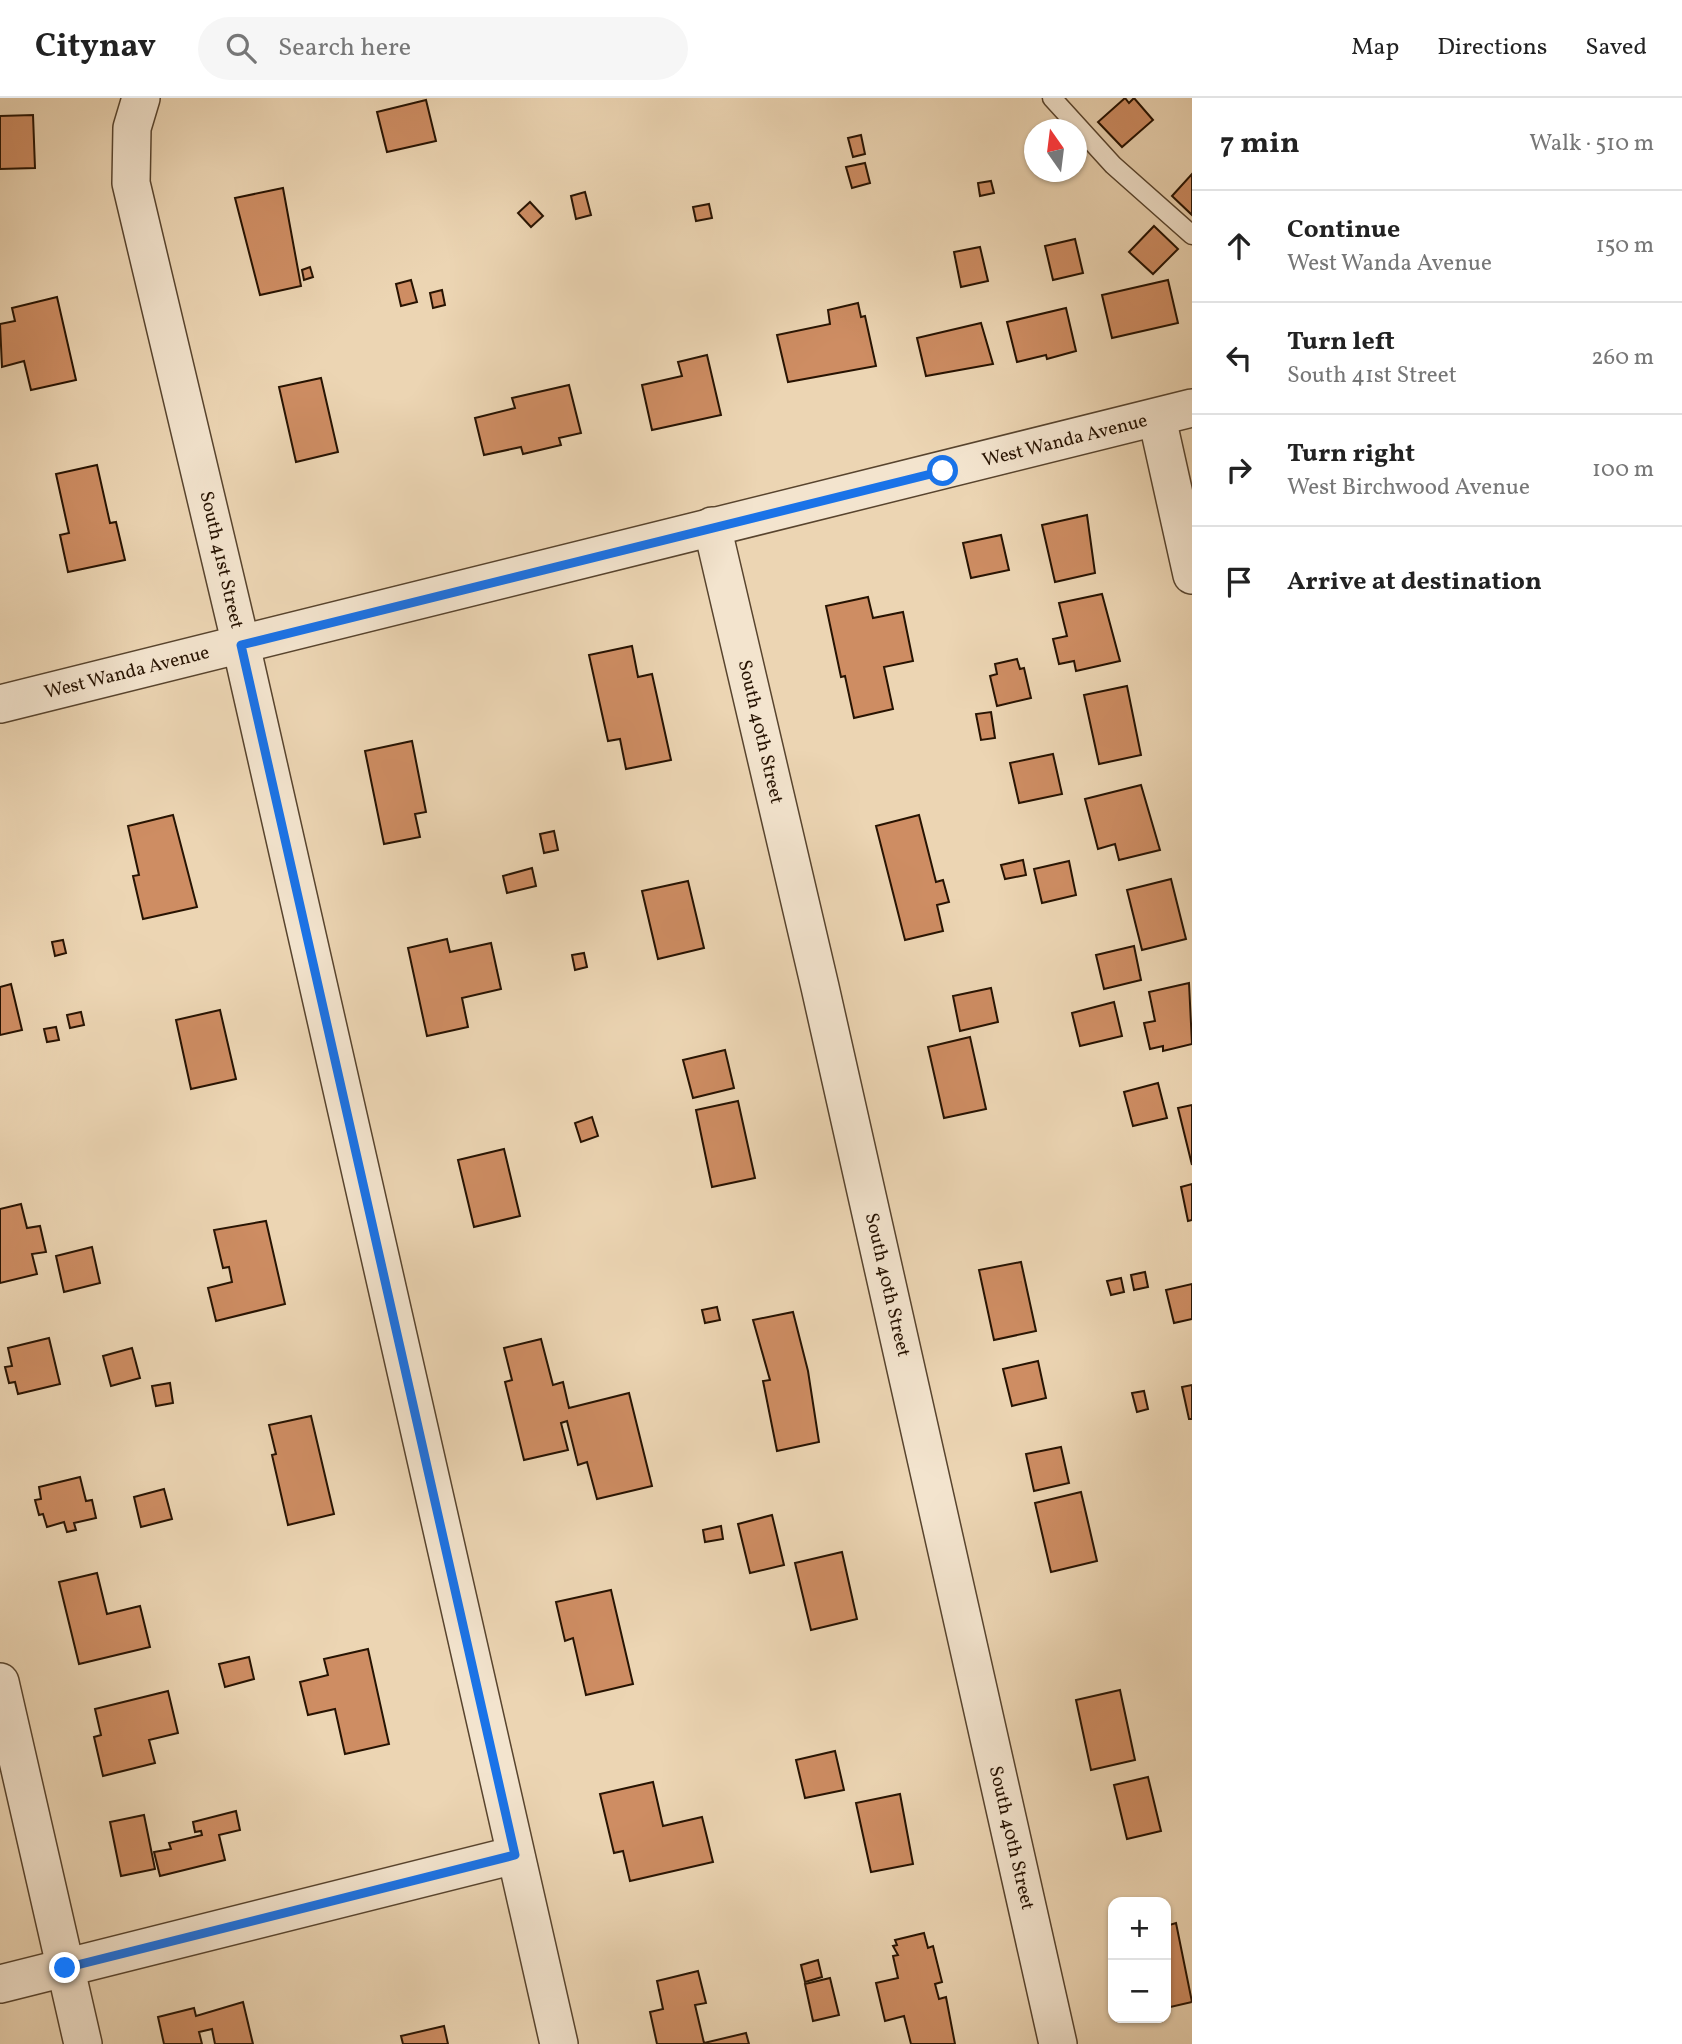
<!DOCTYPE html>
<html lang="en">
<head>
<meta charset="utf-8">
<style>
	:root { --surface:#fff; --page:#f6f6f6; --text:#222; --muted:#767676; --line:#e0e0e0 }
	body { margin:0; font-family:Vollkorn,serif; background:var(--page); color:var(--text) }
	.controls { position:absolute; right:21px; bottom:21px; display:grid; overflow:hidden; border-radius:14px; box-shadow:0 2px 5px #0004 }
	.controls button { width:63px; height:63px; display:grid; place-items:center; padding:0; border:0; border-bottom:2px solid var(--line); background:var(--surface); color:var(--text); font:35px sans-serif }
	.compass { position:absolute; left:1024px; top:21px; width:63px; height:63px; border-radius:50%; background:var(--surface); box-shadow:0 2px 5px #0004; rotate:346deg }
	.stop { position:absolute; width:21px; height:21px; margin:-16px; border:5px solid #1a73e8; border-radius:50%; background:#fff }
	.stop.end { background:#1a73e8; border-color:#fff; box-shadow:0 2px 7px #0008 }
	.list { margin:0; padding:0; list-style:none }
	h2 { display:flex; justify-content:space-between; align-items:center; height:91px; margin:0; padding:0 28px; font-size:30px }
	h2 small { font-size:23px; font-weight:400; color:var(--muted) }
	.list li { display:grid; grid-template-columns:46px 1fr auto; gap:21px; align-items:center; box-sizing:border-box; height:112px; padding:0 28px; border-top:2px solid var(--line) }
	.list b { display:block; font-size:26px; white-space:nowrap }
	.list p { margin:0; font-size:23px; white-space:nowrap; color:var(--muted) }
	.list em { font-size:23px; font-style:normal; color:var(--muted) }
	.icon { flex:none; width:38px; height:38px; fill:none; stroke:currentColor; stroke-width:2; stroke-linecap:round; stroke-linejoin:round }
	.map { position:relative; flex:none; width:1192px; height:1946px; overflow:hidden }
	header { display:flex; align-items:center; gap:42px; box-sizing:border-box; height:98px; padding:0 35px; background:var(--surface); border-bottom:2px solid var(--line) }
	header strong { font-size:33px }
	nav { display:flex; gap:38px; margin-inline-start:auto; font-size:24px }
	.search { width:490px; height:63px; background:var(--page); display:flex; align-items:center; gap:18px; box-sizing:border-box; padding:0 24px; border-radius:38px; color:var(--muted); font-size:26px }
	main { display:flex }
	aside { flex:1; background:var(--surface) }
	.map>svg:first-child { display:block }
	.building { fill:#ce8d63; stroke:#271302; stroke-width:2 }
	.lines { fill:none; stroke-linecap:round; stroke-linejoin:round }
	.service-casing { stroke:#58442e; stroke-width:21 }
	.minor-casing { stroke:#58442e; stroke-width:40 }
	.service { stroke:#f3e4ce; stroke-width:18 }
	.minor { stroke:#f3e4ce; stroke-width:37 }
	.route { stroke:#1a73e8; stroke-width:9 }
	.labels { text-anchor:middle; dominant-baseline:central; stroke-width:7; stroke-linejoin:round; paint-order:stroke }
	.street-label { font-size:19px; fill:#271302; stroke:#f3e4ce }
</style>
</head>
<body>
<header>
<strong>Citynav</strong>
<div class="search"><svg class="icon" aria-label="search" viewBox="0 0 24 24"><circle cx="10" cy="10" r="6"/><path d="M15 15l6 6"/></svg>Search here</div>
<nav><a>Map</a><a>Directions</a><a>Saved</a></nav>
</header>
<main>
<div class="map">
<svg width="1192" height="1946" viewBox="0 0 1192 1946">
	<rect width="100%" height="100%" fill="#ecd5b3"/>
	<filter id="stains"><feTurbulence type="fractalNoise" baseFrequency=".00286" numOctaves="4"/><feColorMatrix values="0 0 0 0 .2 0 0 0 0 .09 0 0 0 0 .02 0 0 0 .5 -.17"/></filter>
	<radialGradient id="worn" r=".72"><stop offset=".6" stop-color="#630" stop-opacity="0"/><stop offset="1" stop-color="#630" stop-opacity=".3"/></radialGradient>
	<g class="building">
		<polygon points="1125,0 1129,5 1134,0 1153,22 1122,49 1098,24"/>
		<polygon points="426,2 436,43 387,54 377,14"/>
		<polygon points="33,17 35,70 0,71 0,18"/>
		<polygon points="861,37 865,56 853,59 848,40"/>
		<polygon points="865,65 870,85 852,90 846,69"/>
		<polygon points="1192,76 1192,117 1172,98"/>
		<polygon points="991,83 994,95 980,98 978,85"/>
		<polygon points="283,90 301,188 260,197 235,100"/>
		<polygon points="585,94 591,117 576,121 571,98"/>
		<polygon points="530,104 543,118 531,129 518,115"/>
		<polygon points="709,106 712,120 696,123 693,109"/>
		<polygon points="1154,128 1178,151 1153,176 1129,154"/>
		<polygon points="1075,141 1083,175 1053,182 1045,148"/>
		<polygon points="980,149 988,183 961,189 954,154"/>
		<polygon points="310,169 313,179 304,182 302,172"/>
		<polygon points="411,182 417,204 401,208 396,186"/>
		<polygon points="1168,182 1178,225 1112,240 1102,197"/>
		<polygon points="442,192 445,207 433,210 430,195"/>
		<polygon points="57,199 76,282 31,292 24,263 2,269 0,226 15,223 12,210"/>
		<polygon points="858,205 861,219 865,218 876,268 788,284 777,237 830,226 828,212"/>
		<polygon points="1066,210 1076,253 1047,261 1046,257 1017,264 1007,224"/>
		<polygon points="981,225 993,266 926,278 917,240"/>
		<polygon points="707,257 721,317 652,332 642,287 682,278 678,264"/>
		<polygon points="321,280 338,354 296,364 279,289"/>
		<polygon points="569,287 581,335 559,340 561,347 523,356 521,349 484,357 475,320 515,310 512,300"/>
		<polygon points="97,367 110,425 116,424 125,462 68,474 60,437 69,435 56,376"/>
		<polygon points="1087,417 1095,475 1055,484 1042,427"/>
		<polygon points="1001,437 1009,472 971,480 963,445"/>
		<polygon points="1102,496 1120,563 1076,573 1074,563 1059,566 1053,541 1067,538 1059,505"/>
		<polygon points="868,499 873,520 903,514 913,563 884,569 893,611 854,620 845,578 841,579 826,508"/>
		<polygon points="632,548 638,579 652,576 671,662 626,671 620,641 608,643 589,557"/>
		<polygon points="1017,561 1020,571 1024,570 1031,600 997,608 990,578 997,576 995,566"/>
		<polygon points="1127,588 1141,657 1099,666 1084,597"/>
		<polygon points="991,614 995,640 981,642 976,616"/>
		<polygon points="412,643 426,714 415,716 420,739 384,746 365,653"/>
		<polygon points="1053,656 1062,696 1019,705 1010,665"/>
		<polygon points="1141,687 1160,752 1119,762 1115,746 1098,751 1085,701"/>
		<polygon points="173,717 197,809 143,821 133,778 139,777 128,728"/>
		<polygon points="919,717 936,784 943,782 949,804 937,807 943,833 905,842 876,728"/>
		<polygon points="554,733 558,752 544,755 540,736"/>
		<polygon points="1023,762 1026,777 1005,781 1001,767"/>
		<polygon points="1069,763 1076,797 1042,805 1034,771"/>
		<polygon points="532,770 536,788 507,795 503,778"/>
		<polygon points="1171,781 1186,841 1142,852 1127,792"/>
		<polygon points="688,783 704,850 658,861 642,793"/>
		<polygon points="447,841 450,854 491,845 501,891 462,900 468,929 427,938 408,850"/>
		<polygon points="63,842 66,855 55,858 52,844"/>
		<polygon points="1134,848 1141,882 1104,891 1096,857"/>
		<polygon points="584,855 587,869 575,872 572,857"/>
		<polygon points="1189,885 1192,946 1163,953 1163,948 1150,951 1144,925 1155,923 1149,894"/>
		<polygon points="11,886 22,932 0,937 0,889"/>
		<polygon points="991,890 998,924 960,933 953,898"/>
		<polygon points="1114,904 1122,938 1080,948 1072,915"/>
		<polygon points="220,912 236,981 191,991 176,922"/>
		<polygon points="81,914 84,927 70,930 67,917"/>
		<polygon points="56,929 59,942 47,944 44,931"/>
		<polygon points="970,939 986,1011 944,1020 928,949"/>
		<polygon points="725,952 734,990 693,1000 683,962"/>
		<polygon points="1158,985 1167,1020 1133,1028 1124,994"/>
		<polygon points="738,1003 755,1080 712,1089 696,1012"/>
		<polygon points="1192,1007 1192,1067 1178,1010"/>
		<polygon points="592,1019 598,1038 581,1044 575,1025"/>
		<polygon points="504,1051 520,1118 474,1129 458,1062"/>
		<polygon points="1192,1086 1192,1122 1188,1123 1181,1089"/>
		<polygon points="21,1106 27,1130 40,1128 46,1154 32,1156 37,1176 0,1185 0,1111"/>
		<polygon points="266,1123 285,1206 216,1223 208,1190 232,1184 229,1169 223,1170 214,1132"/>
		<polygon points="92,1149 100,1185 64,1194 56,1158"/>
		<polygon points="1021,1164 1036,1233 994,1242 979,1172"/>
		<polygon points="1145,1174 1148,1189 1134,1192 1131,1177"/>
		<polygon points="1121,1180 1124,1194 1111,1197 1107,1183"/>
		<polygon points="1192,1186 1192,1221 1174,1225 1166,1192"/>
		<polygon points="717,1209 720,1222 705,1225 702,1212"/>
		<polygon points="793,1214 808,1273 819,1344 777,1353 763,1283 770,1282 753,1222"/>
		<polygon points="49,1240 60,1286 18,1296 15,1284 9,1285 5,1269 12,1268 8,1250"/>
		<polygon points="541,1241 553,1287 563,1284 569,1310 629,1295 652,1388 597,1401 587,1364 578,1367 567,1323 561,1325 568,1352 524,1362 505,1284 512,1282 504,1250"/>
		<polygon points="132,1250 140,1280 111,1288 103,1258"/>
		<polygon points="1038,1263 1046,1300 1012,1308 1003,1271"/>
		<polygon points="170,1285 173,1305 156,1308 152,1288"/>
		<polygon points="1192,1287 1192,1321 1189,1321 1182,1289"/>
		<polygon points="1144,1293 1148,1311 1137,1314 1132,1295"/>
		<polygon points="311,1318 334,1416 288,1427 272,1357 276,1356 269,1327"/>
		<polygon points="1061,1349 1069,1385 1034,1393 1026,1356"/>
		<polygon points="80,1379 86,1403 92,1402 96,1420 74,1425 76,1432 67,1434 64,1424 47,1429 43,1416 39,1417 35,1402 41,1401 39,1389"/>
		<polygon points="164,1391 172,1421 141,1429 134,1399"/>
		<polygon points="1081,1394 1097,1463 1051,1474 1035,1405"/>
		<polygon points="772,1417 784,1467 750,1475 738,1426"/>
		<polygon points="721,1428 723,1441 705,1444 703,1432"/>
		<polygon points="842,1454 857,1521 811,1532 795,1465"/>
		<polygon points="97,1475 107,1516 140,1508 150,1549 79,1566 59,1484"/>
		<polygon points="611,1492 633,1586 586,1597 573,1540 565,1543 556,1504"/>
		<polygon points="368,1551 389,1646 345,1656 335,1611 308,1617 300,1584 328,1577 324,1561"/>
		<polygon points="249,1559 254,1581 225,1589 219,1566"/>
		<polygon points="1120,1592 1135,1662 1091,1672 1076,1602"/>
		<polygon points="168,1593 178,1635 149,1642 155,1665 103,1678 94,1639 101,1637 95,1611"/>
		<polygon points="835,1653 844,1692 805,1700 796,1662"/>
		<polygon points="1148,1679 1161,1733 1127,1741 1114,1687"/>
		<polygon points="653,1684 663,1728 702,1719 713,1764 630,1783 623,1753 614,1755 600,1696"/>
		<polygon points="900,1696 913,1766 871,1774 856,1705"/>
		<polygon points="236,1713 240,1732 219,1737 225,1762 160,1778 154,1754 171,1751 169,1745 202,1737 201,1733 195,1734 193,1724"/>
		<polygon points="144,1717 155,1771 121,1778 110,1724"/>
		<polygon points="1176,1825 1192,1904 1166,1910 1166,1828"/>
		<polygon points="924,1835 928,1850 933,1848 942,1884 935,1886 939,1901 946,1899 955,1946 911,1946 904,1918 885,1923 876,1885 898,1880 893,1858 898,1857 893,1848 897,1847 895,1842"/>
		<polygon points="818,1862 822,1879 805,1884 801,1867"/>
		<polygon points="698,1873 706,1905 695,1907 704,1945 746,1935 749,1946 657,1946 650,1914 663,1911 657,1883"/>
		<polygon points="830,1880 839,1917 813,1923 805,1886"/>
		<polygon points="243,1904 253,1946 215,1946 212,1931 199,1934 202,1946 164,1946 158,1919 194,1910 196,1918"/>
		<polygon points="444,1928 448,1946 403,1946 401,1938"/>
	</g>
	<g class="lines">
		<g class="service-casing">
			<polyline id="service" points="1052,0 1113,67 1192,137"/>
		</g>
		<g class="minor-casing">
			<g id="minor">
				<polyline points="141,0 132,30 131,85 241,547 559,1946"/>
				<polyline points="1157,320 1192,477"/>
				<polyline points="712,428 820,889 1058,1946"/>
				<polyline points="0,606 1192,310"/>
				<polyline points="0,1584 83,1946"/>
				<polyline points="0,1886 515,1757"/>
			</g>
		</g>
		<use href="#service" class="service"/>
		<use href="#minor" class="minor"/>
	</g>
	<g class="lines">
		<polyline class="route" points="65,1870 515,1757 241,547 943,373"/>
	</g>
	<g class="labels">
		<g class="street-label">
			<text transform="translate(1065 343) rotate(-14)">West Wanda Avenue</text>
			<text transform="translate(221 462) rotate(77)">South 41st Street</text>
			<text transform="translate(127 575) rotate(-14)">West Wanda Avenue</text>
			<text transform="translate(760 634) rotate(77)">South 40th Street</text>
			<text transform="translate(887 1187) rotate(77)">South 40th Street</text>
			<text transform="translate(1011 1740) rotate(77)">South 40th Street</text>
		</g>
	</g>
	<rect width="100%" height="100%" filter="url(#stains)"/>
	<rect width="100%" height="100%" fill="url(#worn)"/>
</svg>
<div class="controls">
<button>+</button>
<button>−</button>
</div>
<svg class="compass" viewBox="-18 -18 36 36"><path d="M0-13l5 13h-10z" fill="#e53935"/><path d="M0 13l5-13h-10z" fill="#767676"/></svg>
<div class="stop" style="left:943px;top:373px"></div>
<div class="stop end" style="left:65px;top:1870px"></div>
</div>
<aside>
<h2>7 min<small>Walk · 510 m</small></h2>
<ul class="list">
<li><svg class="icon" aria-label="ahead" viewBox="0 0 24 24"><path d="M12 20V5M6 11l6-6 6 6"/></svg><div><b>Continue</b><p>West Wanda Avenue</p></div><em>150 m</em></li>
<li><svg class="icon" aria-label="left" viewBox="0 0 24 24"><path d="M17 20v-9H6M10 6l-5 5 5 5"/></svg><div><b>Turn left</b><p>South 41st Street</p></div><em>260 m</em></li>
<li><svg class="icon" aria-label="right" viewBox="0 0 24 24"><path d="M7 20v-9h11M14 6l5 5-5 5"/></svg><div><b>Turn right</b><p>West Birchwood Avenue</p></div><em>100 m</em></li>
<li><svg class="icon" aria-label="arrive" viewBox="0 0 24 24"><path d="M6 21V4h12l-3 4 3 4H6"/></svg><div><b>Arrive at destination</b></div></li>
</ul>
</aside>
</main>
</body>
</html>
